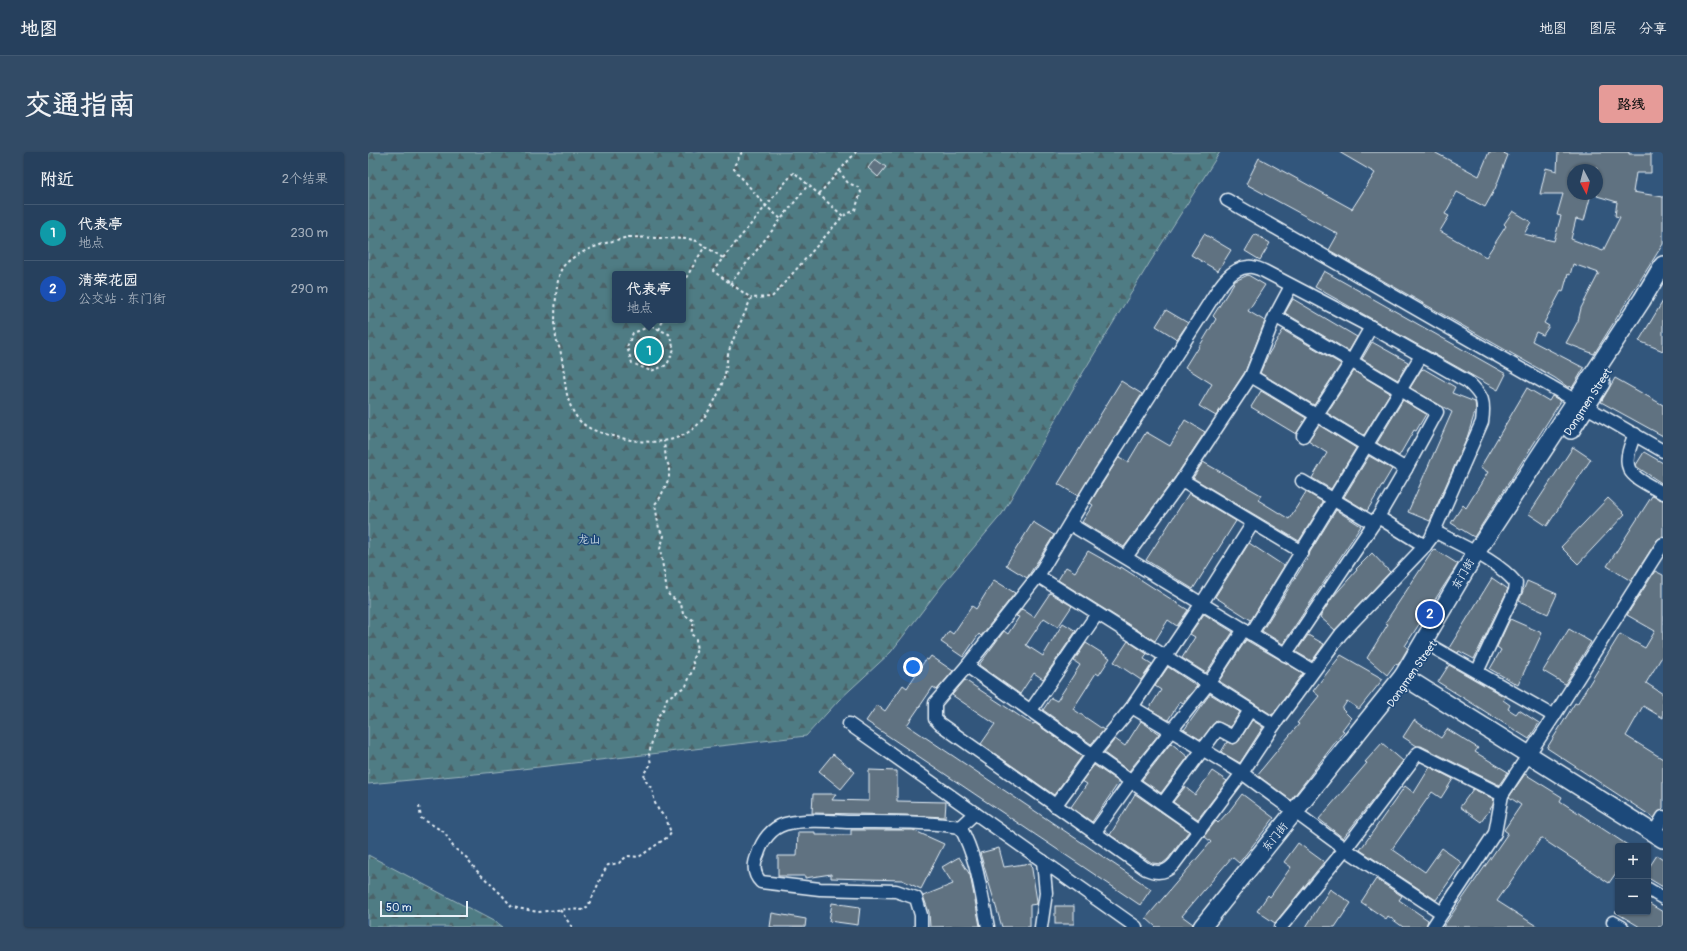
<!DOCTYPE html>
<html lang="zh">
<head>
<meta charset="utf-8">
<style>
	:root { --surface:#26405d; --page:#324b66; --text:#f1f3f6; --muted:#a4afbc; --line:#425972; --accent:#e69b98 }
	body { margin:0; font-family:Pangolin,"LXGW WenKai TC",sans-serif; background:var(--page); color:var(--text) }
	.controls { position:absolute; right:12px; bottom:12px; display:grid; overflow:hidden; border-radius:4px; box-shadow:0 1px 3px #0004 }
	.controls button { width:36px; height:36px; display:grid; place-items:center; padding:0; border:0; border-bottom:1px solid var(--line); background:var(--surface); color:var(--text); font:20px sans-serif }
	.compass { position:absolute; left:1199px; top:12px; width:36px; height:36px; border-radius:50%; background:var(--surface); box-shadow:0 1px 3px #0004; rotate:173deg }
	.scale { position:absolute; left:12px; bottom:10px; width:88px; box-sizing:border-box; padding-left:4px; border:2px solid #e8f1f8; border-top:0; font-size:11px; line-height:14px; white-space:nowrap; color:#e8f1f8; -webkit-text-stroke:3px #1f4a7a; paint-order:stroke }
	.you { position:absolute; left:545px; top:515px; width:14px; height:14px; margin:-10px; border:3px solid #fff; border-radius:50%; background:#1a73e8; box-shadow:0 0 0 6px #1a73e833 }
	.badge { display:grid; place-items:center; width:26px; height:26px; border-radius:50%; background:var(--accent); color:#fff; font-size:13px; font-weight:700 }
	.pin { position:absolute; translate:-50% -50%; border:2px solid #fff; box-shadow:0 1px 4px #0006 }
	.popup { position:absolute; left:244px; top:119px; width:74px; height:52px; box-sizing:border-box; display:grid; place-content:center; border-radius:4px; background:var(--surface); filter:drop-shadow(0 1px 3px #0005); font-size:13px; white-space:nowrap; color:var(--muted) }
	.popup b { font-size:15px; color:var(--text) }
	.popup::after { content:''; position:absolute; left:50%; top:100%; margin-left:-8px; border:8px solid transparent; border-top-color:var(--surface) }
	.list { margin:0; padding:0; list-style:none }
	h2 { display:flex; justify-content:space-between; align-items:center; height:52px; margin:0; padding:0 16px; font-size:17px }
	h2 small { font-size:13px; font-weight:400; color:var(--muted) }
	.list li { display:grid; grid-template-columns:26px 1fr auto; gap:12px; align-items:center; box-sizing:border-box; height:56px; padding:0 16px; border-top:1px solid var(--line) }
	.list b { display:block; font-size:15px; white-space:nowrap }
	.list p { margin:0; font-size:13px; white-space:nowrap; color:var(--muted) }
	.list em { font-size:13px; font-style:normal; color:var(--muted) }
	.map { position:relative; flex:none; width:1295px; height:775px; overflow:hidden; border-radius:4px }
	header { display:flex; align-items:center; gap:24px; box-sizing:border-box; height:56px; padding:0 20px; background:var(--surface); border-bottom:1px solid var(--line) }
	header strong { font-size:19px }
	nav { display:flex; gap:22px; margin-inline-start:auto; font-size:14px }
	.intro { display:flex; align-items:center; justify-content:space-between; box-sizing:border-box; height:96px; padding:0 24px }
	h1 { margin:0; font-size:28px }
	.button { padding:10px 18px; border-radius:4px; background:var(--accent); color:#111; font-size:14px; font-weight:700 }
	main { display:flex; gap:24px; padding:0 24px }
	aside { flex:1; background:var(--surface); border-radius:4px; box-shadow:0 1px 3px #0004 }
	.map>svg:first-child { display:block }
	.forest { fill:url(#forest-firs); stroke:#9cb6be; fill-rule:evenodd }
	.building { fill:#607281; stroke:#e8f1f8; fill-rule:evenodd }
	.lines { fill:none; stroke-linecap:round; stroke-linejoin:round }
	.street-casing { stroke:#e8f1f8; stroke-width:15 }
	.secondary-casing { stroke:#e8f1f8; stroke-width:20 }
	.path { stroke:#e8f1f8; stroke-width:2; stroke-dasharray:3 3; stroke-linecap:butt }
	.street { stroke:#1f4a7a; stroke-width:12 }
	.secondary { stroke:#1f4a7a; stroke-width:17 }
	.labels { text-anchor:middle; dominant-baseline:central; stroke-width:3; stroke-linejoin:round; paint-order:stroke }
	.street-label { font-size:11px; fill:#e8f1f8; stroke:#1f4a7a }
	.park-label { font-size:11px; fill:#d1dfe7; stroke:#1f4a7a }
</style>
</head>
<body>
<header>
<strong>地图</strong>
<nav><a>地图</a><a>图层</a><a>分享</a></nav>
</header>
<div class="intro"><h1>交通指南</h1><a class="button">路线</a></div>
<main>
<aside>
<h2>附近<small>2个结果</small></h2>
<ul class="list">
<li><span class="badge" style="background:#0f9aa8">1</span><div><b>代表亭</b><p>地点</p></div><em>230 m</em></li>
<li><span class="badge" style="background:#1a4fb4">2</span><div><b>清荣花园</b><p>公交站 · 东门街</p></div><em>290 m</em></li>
</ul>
</aside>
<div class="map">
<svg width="1295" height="775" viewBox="0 0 1295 775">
	<defs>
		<pattern id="forest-firs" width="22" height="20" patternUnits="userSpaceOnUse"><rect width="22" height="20" fill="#507c84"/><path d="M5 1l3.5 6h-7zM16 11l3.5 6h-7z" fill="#4b6267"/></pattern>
	</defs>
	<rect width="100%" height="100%" fill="#32567c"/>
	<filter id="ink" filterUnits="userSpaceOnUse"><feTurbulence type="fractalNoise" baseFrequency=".025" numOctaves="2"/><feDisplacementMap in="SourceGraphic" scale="8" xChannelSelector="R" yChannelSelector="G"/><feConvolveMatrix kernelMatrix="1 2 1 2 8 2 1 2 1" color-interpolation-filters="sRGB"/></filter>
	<g filter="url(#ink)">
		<g class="forest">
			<path d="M0 0H852L782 110 705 237 634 362 575 432 523 500 470 549 438 584 128 620 0 632ZM247 122H315V168H247Z"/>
			<polygon points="0,703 131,772 135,775 0,775"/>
		</g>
		<g class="building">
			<path d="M971 0H1066L1111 24 1121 0H1133L1140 3 1127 37 1117 55 1089 40 1077 62 1081 64 1072 79 1118 105 1138 74 1136 72 1145 59 1163 70 1156 82 1186 89 1193 64 1189 63 1195 42H1172L1178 16 1189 19 1190 0H1261V2H1283V21H1268L1265 40 1295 45V92L1226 202 1198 191 1210 169 1213 156 1231 121 1205 112 1202 123 1200 122 1195 140 1193 139 1176 171 1181 174 1175 183 1168 180 1164 189 1216 216 1204 236 1202 234 1201 236 1187 226 961 98 970 82 878 32 891 6 984 57 1007 21ZM1205 16H1229V44L1249 50 1247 64 1252 65 1235 99 1203 87 1208 67 1216 69 1223 42H1205Z"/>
			<polygon points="507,7 518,15 510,25 500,16"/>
			<polygon points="836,82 863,98 850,119 823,103"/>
			<polygon points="887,82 902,91 892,108 877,99"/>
			<polygon points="956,119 1138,222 1130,238 947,135"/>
			<polygon points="880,123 897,133 880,159 897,169 877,220 848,264 831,254 844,232 817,215 827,199 828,200 848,167 845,164 867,129"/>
			<polygon points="925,147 989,185 981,199 917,161"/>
			<polygon points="1295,149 1295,199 1271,189"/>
			<polygon points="798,158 820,171 809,187 788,174"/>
			<polygon points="915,178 973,212 946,253 892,221 900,203"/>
			<polygon points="1004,190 1040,210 1030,228 994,207"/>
			<circle cx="281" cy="199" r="6"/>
			<polygon points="1056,217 1087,235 1084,241 1107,250 1108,257 1099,286 1062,369 1040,360 1084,260 1042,236 1053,218"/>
			<polygon points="986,219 1022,241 996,283 959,261"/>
			<polygon points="1247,226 1295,253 1295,284 1233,250"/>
			<polygon points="753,229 774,242 710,344 690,332"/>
			<polygon points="1159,236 1181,249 1184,244 1193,249 1106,385 1083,371 1095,353 1098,356 1120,320 1112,316"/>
			<polygon points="893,239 938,266 928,282 883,255"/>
			<polygon points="1035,248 1058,262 1048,279 1046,278 1031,304 1009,291"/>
			<polygon points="817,268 837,280 808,324 756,395 714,370 725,353 722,351 751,305 760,310 778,280 802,294"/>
			<polygon points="951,273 988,296 963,337 944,326 959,301 940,289"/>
			<polygon points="1205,295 1223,307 1179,374 1161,362"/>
			<polygon points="1276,300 1295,311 1295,332 1269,315 1268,313"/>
			<polygon points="1001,304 1024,317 999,359 976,345"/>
			<polygon points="835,310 893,343 890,348 921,367 938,340 955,350 931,389 825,326"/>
			<polygon points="821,341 868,369 825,437 778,408"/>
			<polygon points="1284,344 1295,348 1295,384 1289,388 1263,429 1239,414"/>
			<polygon points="1240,346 1257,362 1210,412 1193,395"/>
			<polygon points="968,358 993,374 915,492 894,479 941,404 942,400"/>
			<polygon points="665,370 686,383 659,426 638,413"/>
			<polygon points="881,391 916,414 883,468 847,445"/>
			<polygon points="1066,397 1090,412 1037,494 1040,496 1030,513 1027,512 1019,523 999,506 1020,472 1017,471"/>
			<polygon points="720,399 752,417 753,415 820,458 809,474 800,468 787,489 690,428 698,415 707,420"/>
			<polygon points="1004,401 1022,420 967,478 952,465 964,446 989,418 988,417"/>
			<polygon points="1287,419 1295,423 1295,503 1278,531 1295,542 1295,566 1275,554 1258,584 1295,607 1295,656 1286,666 1179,596 1207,551 1209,552 1252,482 1277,496 1287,479 1259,463"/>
			<polygon points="1124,426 1140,437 1106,507 1091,499 1090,501 1081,496"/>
			<polygon points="626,428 647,441 613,484 611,482 595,505 573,490 581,479 585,482 604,454 608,457"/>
			<polygon points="1159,429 1189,442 1180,462 1151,449"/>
			<polygon points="682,441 704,454 690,475 676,466 658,493 675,504 695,471 708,479 675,527 666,521 652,542 611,513 636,479 640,482 651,465 648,464 654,457 666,465"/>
			<polygon points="836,462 865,480 838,521 814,506 827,485 822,482"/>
			<polygon points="1142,467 1174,481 1150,533 1122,517 1133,498 1129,495"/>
			<polygon points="1201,477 1223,490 1197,532 1175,519"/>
			<polygon points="940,483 956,492 944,509 928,500"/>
			<polygon points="878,488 935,521 904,563 851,529"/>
			<polygon points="760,489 779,502 776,507 784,512 773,528 746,510"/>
			<polygon points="718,491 742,506 731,523 728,521 705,557 736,578 723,592 675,558 683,546 689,549 712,513 706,509"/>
			<polygon points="973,503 1015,527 991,557 979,549 974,557 983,566 974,578 976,579 923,648 889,623 931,572 929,571 951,544 945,539"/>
			<polygon points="563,504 585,519 569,538 565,535 539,573 783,737 772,753 498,569 509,553 517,559 535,533 539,536 558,507 560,508"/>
			<polygon points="1081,513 1137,545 1135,548 1142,553 1140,557 1148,562 1151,558 1171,571 1161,587 1070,530"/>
			<polygon points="800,515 829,534 815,551 812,549 800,568 781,557 793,538 787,534"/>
			<polygon points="597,528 659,569 665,572 667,571 714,604 686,643 613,592 627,572 584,543"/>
			<polygon points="842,542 872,560 862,575 848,569 833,588 816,578"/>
			<polygon points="884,568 895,575 872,611 853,600 859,590 865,592 871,589"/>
			<polygon points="1046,568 1073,586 1079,577 1110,596 1107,600 1140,620 1131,633 1053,594 1049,594 1035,585"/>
			<polygon points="773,569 791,582 761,619 736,601 747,587 757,594"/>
			<polygon points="803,591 820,605 793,641 774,628"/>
			<polygon points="1014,591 1035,609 975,686 951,667 999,611 997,610"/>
			<polygon points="465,602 487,620 473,637 451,619"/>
			<polygon points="726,613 751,630 724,670 703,655 719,632 714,629"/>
			<polygon points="1062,615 1085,627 1073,646 1064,640 1024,697 1057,720 1074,696 1094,711 1068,748 992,698 1037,634 1046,641"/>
			<polygon points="501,618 529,619 529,649 578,650 577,665 537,663 444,661 445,642 468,642 464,648 501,649"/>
			<polygon points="844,619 859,629 830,667 805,650 817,635 827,643"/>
			<polygon points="1157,622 1194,645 1192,649 1261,694 1250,694 1250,718 1241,731 1173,686 1129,749 1170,775 1075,775 1140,681 1136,678 1153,653 1141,645"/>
			<polygon points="1105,637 1126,647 1125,653 1113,670 1092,655"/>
			<polygon points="767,642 821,679 800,707 794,712 784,711 742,683"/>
			<polygon points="874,642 906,666 871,711 864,705 814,764 825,772 824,775 788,775 778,766 843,690 836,684 848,669 850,671 858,662 859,662"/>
			<polygon points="483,678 545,678 576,692 553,737 534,728 463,726 463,722 437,726 437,724 410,724 410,704 429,704 430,680 447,680 447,683 483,683"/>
			<polygon points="930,691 956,710 907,771 889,759 900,743 902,745 923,715 916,710"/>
			<polygon points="631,696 636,715 663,711 669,749 669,752 662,753 662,775 634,775 612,701"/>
			<polygon points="1289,703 1295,707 1295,735 1280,726 1280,717"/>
			<polygon points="591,705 602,723 612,774 562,775 561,760 555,744 585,732 574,715"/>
			<polygon points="1008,727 1034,744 1031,748 1060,768 1058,775 1035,775 1020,764 1018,767 993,750"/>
			<polygon points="962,737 983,751 967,775 938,775"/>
			<polygon points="464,751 492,755 490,773 461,769"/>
			<polygon points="1280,751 1295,760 1295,775 1272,775 1247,760 1280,760"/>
			<rect x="687" y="754" width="19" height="18"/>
			<polygon points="404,761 438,767 437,775 402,775"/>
		</g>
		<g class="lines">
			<g class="street-casing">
				<g id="street">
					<polyline points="859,48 1295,299"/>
					<polyline points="907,164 1069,260 1038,317 1010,365 917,503"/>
					<polyline points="883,224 1038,317"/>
					<path d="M1267 282C1250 321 1263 323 1295 341"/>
					<polyline points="935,284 983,210 1003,175"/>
					<polyline points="814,328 934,400"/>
					<polyline points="934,329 1005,371"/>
					<polyline points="1010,365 1057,394"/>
					<polyline points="702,372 945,519"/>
					<path d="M1066 379C1093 394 1128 407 1148 431L1147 439 1109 520"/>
					<polyline points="758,405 814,328 883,224 907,164 923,134"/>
					<polyline points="670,424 906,573"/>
					<polyline points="883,482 1053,204"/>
					<polyline points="1056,490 1186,564"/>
					<polyline points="599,514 832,678"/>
					<path d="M764 555 874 621 906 573 973 482 1057 394 1063 386 1114 270C1117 249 1115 244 1100 230L1003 175 896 119C891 117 885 114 880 115 861 116 849 139 840 153L724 334 670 424 599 514 567 551V567L572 572 778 717C789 722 798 721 806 712L874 621 977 697 1074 761"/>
					<polyline points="663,558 729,462"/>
					<polyline points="481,572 768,775"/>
					<polyline points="795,651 850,577 865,585 882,558"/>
					<polyline points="687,654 725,602 764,555 834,451 885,371"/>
					<path d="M592 675C609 705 613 741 620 775"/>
					<polyline points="726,681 763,629 841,531 876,477"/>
					<polyline points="1286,681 1295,665"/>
					<polyline points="1280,737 1295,746"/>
					<polyline points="1245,770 1254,775"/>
					<path d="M553 775V763L548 746 528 739 452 737 393 730C385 722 385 713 390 702 394 689 403 676 417 672 437 667 461 669 482 670 518 670 555 669 592 675L607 661"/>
					<polyline points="673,775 678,741 675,709"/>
					<polyline points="913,775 982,691 1050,601 1134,643"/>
					<polyline points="1065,775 1127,681 1134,643 1186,564 1295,392"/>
				</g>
			</g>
			<g class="secondary-casing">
				<g id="secondary">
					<polyline points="1203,278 1233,231"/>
					<polyline points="1035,524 1295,687"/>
					<polyline points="834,775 1035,524 1107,402 1274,148 1295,113"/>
				</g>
			</g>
			<g class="path">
				<polyline points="374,0 366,14 366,17 398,54 413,67"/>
				<polyline points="471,19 480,31 490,35 493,40 487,58 475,64"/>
				<polyline points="451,42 488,0"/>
				<path d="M261 85 321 87 329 89 355 106 345 119 383 146C376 164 367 181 361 199 359 205 359 211 358 217 355 233 347 251 337 264 314 297 274 292 241 283 230 280 219 277 211 268 195 249 198 225 193 202 192 196 189 191 188 185 186 172 187 127 194 116 206 99 242 89 261 85Z"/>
				<polyline points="355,106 426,20 475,64 404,145 383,146"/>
				<polyline points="315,131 337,94"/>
				<polyline points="362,132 440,33"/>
				<polygon points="283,174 301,182 306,197 299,213 283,219 264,211 259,195 265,181"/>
				<polyline points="291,178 295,168"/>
				<path d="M51 654 53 666 76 680 86 696 99 706 108 718 134 743 144 755 170 760 199 757 217 758C227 744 230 728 240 713L251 711 259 704 271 705 301 684 303 681 298 666 291 659 287 651 284 637 277 628 276 621 283 612 281 602 290 564 295 558 299 546 318 534 326 514 324 508C331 494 328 501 328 486L323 482 326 469 315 462 313 452 301 443 299 439 292 397 296 384 291 377 287 352 292 346 301 326V314L298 308 296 289"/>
				<polyline points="192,758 204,775"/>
			</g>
			<use href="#street" class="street"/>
			<use href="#secondary" class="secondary"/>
		</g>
	</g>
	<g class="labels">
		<g class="street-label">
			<text transform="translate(1220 250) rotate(-57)">Dongmen Street</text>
			<text transform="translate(1095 422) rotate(-60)">东门街</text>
			<text transform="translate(1044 522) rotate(-55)">Dongmen Street</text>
			<text transform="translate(907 685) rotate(-51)">东门街</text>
		</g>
		<g class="park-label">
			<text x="221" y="387">龙山</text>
		</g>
	</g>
</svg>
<div class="controls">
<button>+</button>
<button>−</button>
</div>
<svg class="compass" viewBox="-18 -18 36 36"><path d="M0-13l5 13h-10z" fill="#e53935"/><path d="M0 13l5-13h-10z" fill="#a4afbc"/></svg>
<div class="scale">50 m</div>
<div class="you"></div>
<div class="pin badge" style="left:281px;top:199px;background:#0f9aa8">1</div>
<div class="popup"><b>代表亭</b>地点</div>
<div class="pin badge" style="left:1062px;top:462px;background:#1a4fb4">2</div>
</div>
</main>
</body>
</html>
